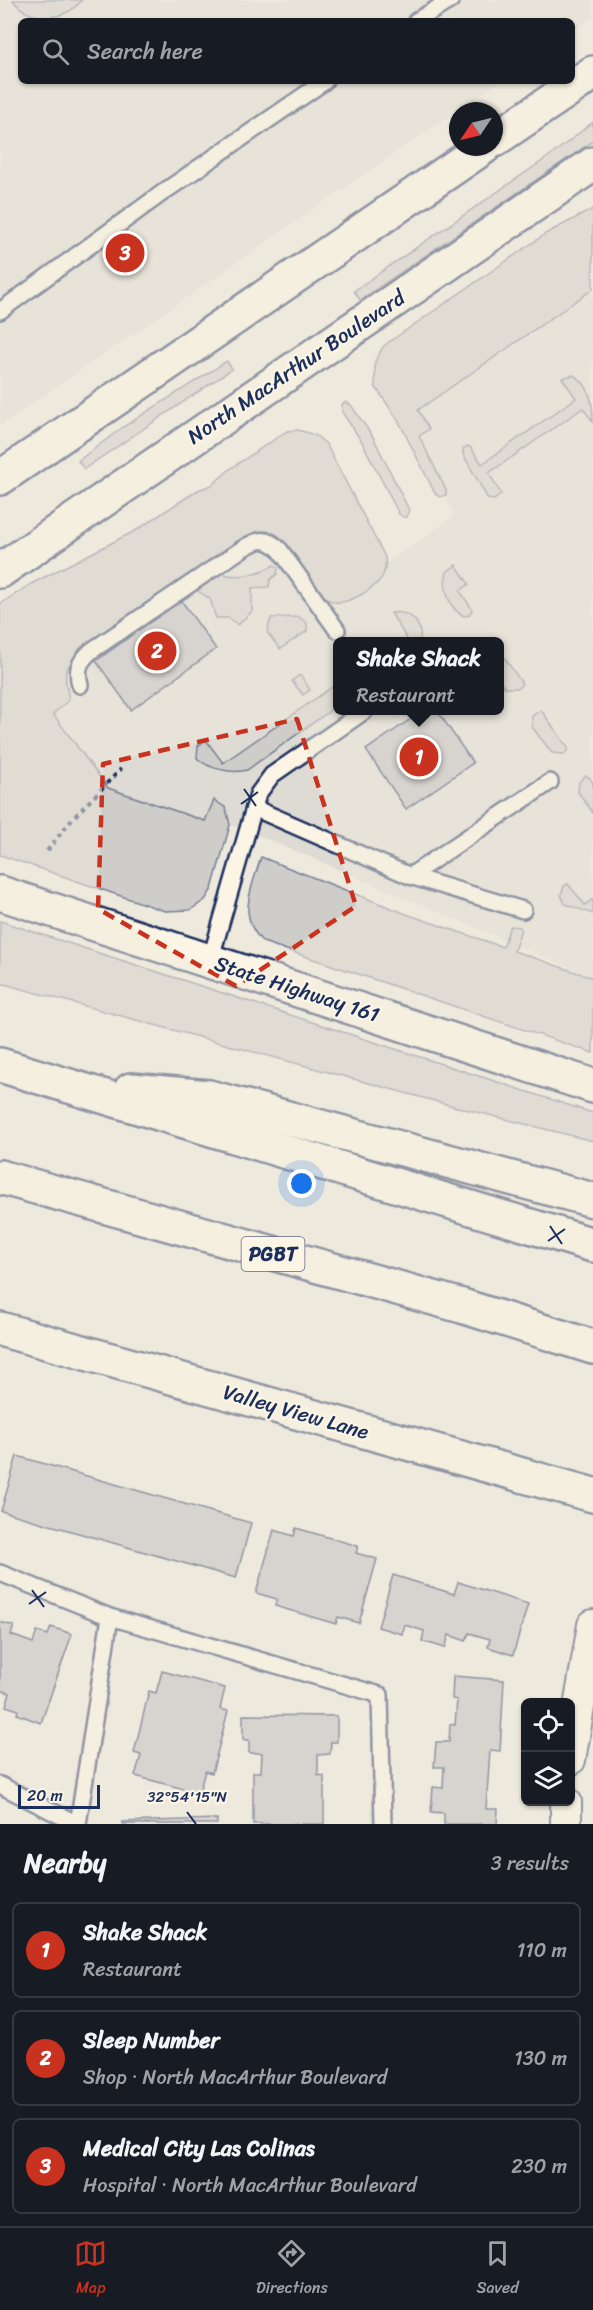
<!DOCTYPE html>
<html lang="en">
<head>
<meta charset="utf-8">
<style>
	:root { --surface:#171b24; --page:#20242c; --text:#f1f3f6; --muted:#9ea1a6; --line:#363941; --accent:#c8321e }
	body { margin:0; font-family:Sriracha,sans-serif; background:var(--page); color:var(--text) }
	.controls { position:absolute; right:18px; bottom:18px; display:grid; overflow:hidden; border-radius:9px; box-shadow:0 2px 4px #0004 }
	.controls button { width:54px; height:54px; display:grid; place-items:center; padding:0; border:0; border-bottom:2px solid var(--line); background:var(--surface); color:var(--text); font:30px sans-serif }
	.compass { position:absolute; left:449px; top:102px; width:54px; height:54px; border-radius:50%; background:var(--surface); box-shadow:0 2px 4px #0004; rotate:235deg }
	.scale { position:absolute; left:18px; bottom:15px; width:82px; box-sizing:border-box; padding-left:6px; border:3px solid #1b2f5e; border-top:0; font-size:16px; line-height:21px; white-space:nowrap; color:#1b2f5e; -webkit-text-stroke:4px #fcf5e5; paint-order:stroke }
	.you { position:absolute; left:302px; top:1184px; width:21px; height:21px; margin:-15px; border:4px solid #fff; border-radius:50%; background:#1a73e8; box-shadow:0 0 0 9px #1a73e833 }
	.badge { display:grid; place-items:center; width:39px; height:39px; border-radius:50%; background:var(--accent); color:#fff; font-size:20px; font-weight:700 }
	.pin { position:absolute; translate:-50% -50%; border:3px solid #fff; box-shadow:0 2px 6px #0006 }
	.popup { position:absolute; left:333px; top:637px; width:171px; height:78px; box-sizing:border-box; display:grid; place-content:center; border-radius:9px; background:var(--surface); filter:drop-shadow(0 2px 4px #0005); font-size:20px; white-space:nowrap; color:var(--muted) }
	.popup b { font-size:22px; color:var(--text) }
	.popup::after { content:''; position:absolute; left:50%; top:100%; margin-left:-12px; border:12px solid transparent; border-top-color:var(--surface) }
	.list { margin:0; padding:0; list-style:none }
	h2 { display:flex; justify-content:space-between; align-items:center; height:78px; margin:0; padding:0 24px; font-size:26px }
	h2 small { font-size:20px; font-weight:400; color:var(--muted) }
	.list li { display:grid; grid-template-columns:39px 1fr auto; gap:18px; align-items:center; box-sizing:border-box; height:96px; margin:0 12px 12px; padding:0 12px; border:2px solid var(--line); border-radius:9px }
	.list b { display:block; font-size:22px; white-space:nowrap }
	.list p { margin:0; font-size:20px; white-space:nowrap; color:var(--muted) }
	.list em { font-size:20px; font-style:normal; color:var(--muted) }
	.icon { flex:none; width:33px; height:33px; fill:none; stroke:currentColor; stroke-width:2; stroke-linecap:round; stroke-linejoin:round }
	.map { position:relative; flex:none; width:593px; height:1824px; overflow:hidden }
	.search { position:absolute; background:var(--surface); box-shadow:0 2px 4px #0004; left:18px; right:18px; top:18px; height:66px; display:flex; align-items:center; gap:15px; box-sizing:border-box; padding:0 21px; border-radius:9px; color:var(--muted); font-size:22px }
	.sheet { height:402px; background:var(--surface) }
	nav { display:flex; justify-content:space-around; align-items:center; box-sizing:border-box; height:84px; border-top:2px solid var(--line); background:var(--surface); font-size:16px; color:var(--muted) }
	nav a { display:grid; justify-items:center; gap:3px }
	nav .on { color:var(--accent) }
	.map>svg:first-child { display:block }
	.built { fill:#dedbd4; fill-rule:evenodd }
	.green { fill:#cfcdca; stroke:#757e94; stroke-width:1.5 }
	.building { fill:#babbbe; stroke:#1b2f5e; stroke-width:1.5 }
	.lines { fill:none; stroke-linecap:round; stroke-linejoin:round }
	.service-casing { stroke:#1b2f5e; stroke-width:20 }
	.minor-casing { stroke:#1b2f5e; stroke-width:34 }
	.secondary-casing { stroke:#1b2f5e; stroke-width:38 }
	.motorway-casing { stroke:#1b2f5e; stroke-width:38 }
	.path { stroke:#1b2f5e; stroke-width:4; stroke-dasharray:4.5 4.5; stroke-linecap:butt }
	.service { stroke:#fcf5e5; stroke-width:15 }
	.minor { stroke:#fcf5e5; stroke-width:30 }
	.secondary { stroke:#fcf5e5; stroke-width:33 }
	.motorway { stroke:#fcf5e5; stroke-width:33 }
	.marked { fill:none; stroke:#c8321e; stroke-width:4.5; stroke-dasharray:12 8; stroke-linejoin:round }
	.ticks { fill:none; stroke:#1b2f5e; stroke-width:2 }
	.labels { text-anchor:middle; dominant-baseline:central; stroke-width:4.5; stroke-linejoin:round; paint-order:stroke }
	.shield { fill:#fcf5e5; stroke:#5e6a86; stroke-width:1.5 }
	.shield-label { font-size:20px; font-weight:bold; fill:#1b2f5e }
	.street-label { font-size:21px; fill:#1b2f5e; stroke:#fcf5e5 }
	.ticks-label { font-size:15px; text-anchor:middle; fill:#1b2f5e; stroke:#fcf5e5; stroke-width:4.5; stroke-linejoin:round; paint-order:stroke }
</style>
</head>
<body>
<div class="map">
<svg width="593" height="1824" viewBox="0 0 593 1824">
	<rect width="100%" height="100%" fill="#eee9dd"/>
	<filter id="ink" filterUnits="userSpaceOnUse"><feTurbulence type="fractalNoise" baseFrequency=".0167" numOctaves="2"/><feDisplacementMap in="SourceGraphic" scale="12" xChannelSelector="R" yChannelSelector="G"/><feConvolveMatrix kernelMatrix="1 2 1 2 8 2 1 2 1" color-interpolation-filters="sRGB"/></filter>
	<g filter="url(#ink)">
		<g class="built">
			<polygon points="0,0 593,0 593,17 572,31 572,21 21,21 21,81 500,81 0,426"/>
			<path d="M593 281V978L241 828 114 799 36 689 268 519 339 597 454 516 409 410ZM338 642H500V710H338Z"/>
		</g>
		<g class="green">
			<path d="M13 0H82C64 22 30 23 13 0Z"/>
			<polygon points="593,122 593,141 360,300 354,291 362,285 554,153"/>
			<polygon points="593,209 593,289 418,410 429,429 419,436 446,490 446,495 439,497 435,493 398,420 375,386 375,361 383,347 389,342 547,233"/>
			<polygon points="227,361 232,369 84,469 78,461 123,427"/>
			<path d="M573 375C591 384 593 405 593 422L583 408 489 473 501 494 494 500 488 499 463 454V449L467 446 470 447 482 464 576 398 562 378Z"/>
			<polygon points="346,402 351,405 373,437 409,510 406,517 403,517 399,514 362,442 342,412 342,404"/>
			<path d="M298 430 315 435 326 444 385 557C386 563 386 569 383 575 378 587 346 607 332 601 307 590 299 555 279 536 267 526 255 533 243 539L80 652C60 674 65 673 69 700L53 714 108 788 205 821 214 800 226 808 230 825 212 889 205 900 190 910 165 911 0 855V604L31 584 135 531 198 490 212 485 230 469 287 431Z"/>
			<path d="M274 565 278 568 277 574 270 580 269 587 252 588V611L238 625 229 618H216L210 599 195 589 221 573C237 579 259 574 274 565Z"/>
			<path d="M456 565 469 584 460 591 472 609 469 615 464 616C449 610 442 587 447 572Z"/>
			<path d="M391 613C410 610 423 623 420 641H406L407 639Z"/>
			<polygon points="299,617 307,623 307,631 280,649 267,632 271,618"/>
			<polygon points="500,651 521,682 522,684 518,688 505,688 500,681"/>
			<polygon points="298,676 301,676 310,690 303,695 292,681"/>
			<path d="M338 683V705L247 770C233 774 208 769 197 758L198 746 206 740 223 763Z"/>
			<polygon points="541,710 568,748 568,750 564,754 552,753 532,727 532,716"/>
			<polygon points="585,776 589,777 593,783 593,813 578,792 579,782"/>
			<path d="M261 857 409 915 503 947 510 926 520 927 521 929 514 951 593 978V1053L263 942C236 916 252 888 261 857Z"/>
			<polygon points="568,884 585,905 593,899 593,914 565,904 561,895 564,886"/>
			<polygon points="0,921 593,1113 593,1141 453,1106 0,983"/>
		</g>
		<g class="building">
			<polygon points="181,600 216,649 131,710 96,661"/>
			<polygon points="424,710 437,710 473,763 406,809 366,750"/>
			<polygon points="17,1456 251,1523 236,1578 1,1511"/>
			<polygon points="296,1528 358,1546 356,1553 377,1559 359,1623 338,1617 336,1624 275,1606 277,1599 256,1593 274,1530 294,1536"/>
			<polygon points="393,1575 454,1594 458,1582 528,1604 513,1655 488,1647 490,1639 469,1633 466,1641 449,1635 445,1648 422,1641 424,1631 405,1625 402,1634 378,1627"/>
			<polygon points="0,1622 14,1626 11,1635 33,1643 37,1631 48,1635 51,1627 72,1634 41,1723 17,1714 18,1710 6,1706 10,1693 0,1690"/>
			<polygon points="162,1671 225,1688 220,1709 228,1711 212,1773 205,1771 199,1793 135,1776 141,1755 134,1753 149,1691 156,1693"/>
			<polygon points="453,1676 504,1680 500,1751 490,1750 486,1809 498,1809 497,1824 444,1824 444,1813 431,1812 433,1787 443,1788 444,1767 434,1767 436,1742 449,1742 450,1724 455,1725 457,1700 452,1699"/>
			<polygon points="243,1715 337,1716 337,1742 331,1742 330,1754 318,1755 318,1775 324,1776 324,1824 253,1824 253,1772 261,1772 262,1753 249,1753 249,1740 243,1740"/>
			<polygon points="217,1819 217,1824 123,1824 122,1822"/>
		</g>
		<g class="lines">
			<g class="service-casing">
				<g id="service">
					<polyline points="416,21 451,0"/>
					<polyline points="0,311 165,191 325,81"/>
					<path d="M80 685C76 669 79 662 91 651L242 549C258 539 266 536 280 550L337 630"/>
					<polyline points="254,808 410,876 523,910"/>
					<polyline points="410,876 550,782"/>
					<polyline points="210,961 258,794 272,775 366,710"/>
					<polyline points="0,1573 110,1617 380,1695 383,1824"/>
					<polyline points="0,1785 77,1824"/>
					<polyline points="78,1824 110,1617"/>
				</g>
			</g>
			<g class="minor-casing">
				<g id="minor">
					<polyline points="570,1760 593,1625"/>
					<polyline points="566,1802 566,1824"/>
				</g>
			</g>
			<g class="secondary-casing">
				<g id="secondary">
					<polyline points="494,140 593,73"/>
					<polyline points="0,478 484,147"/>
					<polyline points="0,571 593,164"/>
					<polyline points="0,893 593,1086"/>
					<polyline points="0,1329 593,1495"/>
				</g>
			</g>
			<g class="motorway-casing">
				<g id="motorway">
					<polyline points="0,1065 593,1245"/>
					<polyline points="131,1090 209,1097 593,1200"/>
					<polyline points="0,1177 462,1306 593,1347"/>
				</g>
			</g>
			<polyline class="path" points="47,851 72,819 121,769"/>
			<use href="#service" class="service"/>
			<use href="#minor" class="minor"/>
			<use href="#secondary" class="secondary"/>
			<use href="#motorway" class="motorway"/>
		</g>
	</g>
	<path d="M0 0H593V1824H0ZM297 719 356 906 236 986 98 909 103 764Z" fill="#eee9dd" fill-opacity=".55" fill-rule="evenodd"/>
	<path class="marked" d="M297 719 356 906 236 986 98 909 103 764Z"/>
	<path class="ticks" d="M244 789 256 806M241 804 258 792M550 1226 562 1244M548 1241 565 1229M32 1590 44 1607M29 1604 46 1592M187 1812 196 1824"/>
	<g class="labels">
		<rect class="shield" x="241.5" y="1237" width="63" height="34" rx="4.5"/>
		<g class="shield-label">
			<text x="273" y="1254">PGBT</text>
		</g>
		<g class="street-label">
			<text transform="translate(296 367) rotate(-34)">North MacArthur Boulevard</text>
			<text transform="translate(297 989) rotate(18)">State Highway 161</text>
			<text transform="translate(296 1412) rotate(16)">Valley View Lane</text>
		</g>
	</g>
	<g class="ticks-label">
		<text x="187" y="1802">32°54'15"N</text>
	</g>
</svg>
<div class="controls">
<button><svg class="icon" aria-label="locate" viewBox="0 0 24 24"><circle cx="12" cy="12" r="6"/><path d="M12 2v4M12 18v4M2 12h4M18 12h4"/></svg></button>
<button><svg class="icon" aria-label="layers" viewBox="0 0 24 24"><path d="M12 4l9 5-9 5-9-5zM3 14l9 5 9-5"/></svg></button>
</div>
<svg class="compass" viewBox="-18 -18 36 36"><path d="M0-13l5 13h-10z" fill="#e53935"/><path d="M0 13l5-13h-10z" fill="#9ea1a6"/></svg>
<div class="scale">20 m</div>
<div class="you"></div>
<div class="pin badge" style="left:419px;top:757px">1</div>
<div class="popup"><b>Shake Shack</b>Restaurant</div>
<div class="pin badge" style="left:157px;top:651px">2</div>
<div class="pin badge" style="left:125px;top:253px">3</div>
<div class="search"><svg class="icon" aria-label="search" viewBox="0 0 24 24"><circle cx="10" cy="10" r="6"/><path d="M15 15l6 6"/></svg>Search here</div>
</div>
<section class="sheet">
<h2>Nearby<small>3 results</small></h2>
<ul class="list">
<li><span class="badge">1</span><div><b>Shake Shack</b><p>Restaurant</p></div><em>110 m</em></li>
<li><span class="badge">2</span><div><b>Sleep Number</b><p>Shop · North MacArthur Boulevard</p></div><em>130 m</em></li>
<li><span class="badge">3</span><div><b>Medical City Las Colinas</b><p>Hospital · North MacArthur Boulevard</p></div><em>230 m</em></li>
</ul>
</section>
<nav>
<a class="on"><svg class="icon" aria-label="map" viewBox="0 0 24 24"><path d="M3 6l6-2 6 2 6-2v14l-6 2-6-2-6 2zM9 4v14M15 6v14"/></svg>Map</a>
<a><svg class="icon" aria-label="directions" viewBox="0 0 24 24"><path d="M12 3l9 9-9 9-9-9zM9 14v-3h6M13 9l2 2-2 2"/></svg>Directions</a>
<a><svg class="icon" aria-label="saved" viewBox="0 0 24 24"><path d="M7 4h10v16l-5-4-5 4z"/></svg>Saved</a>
</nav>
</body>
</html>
